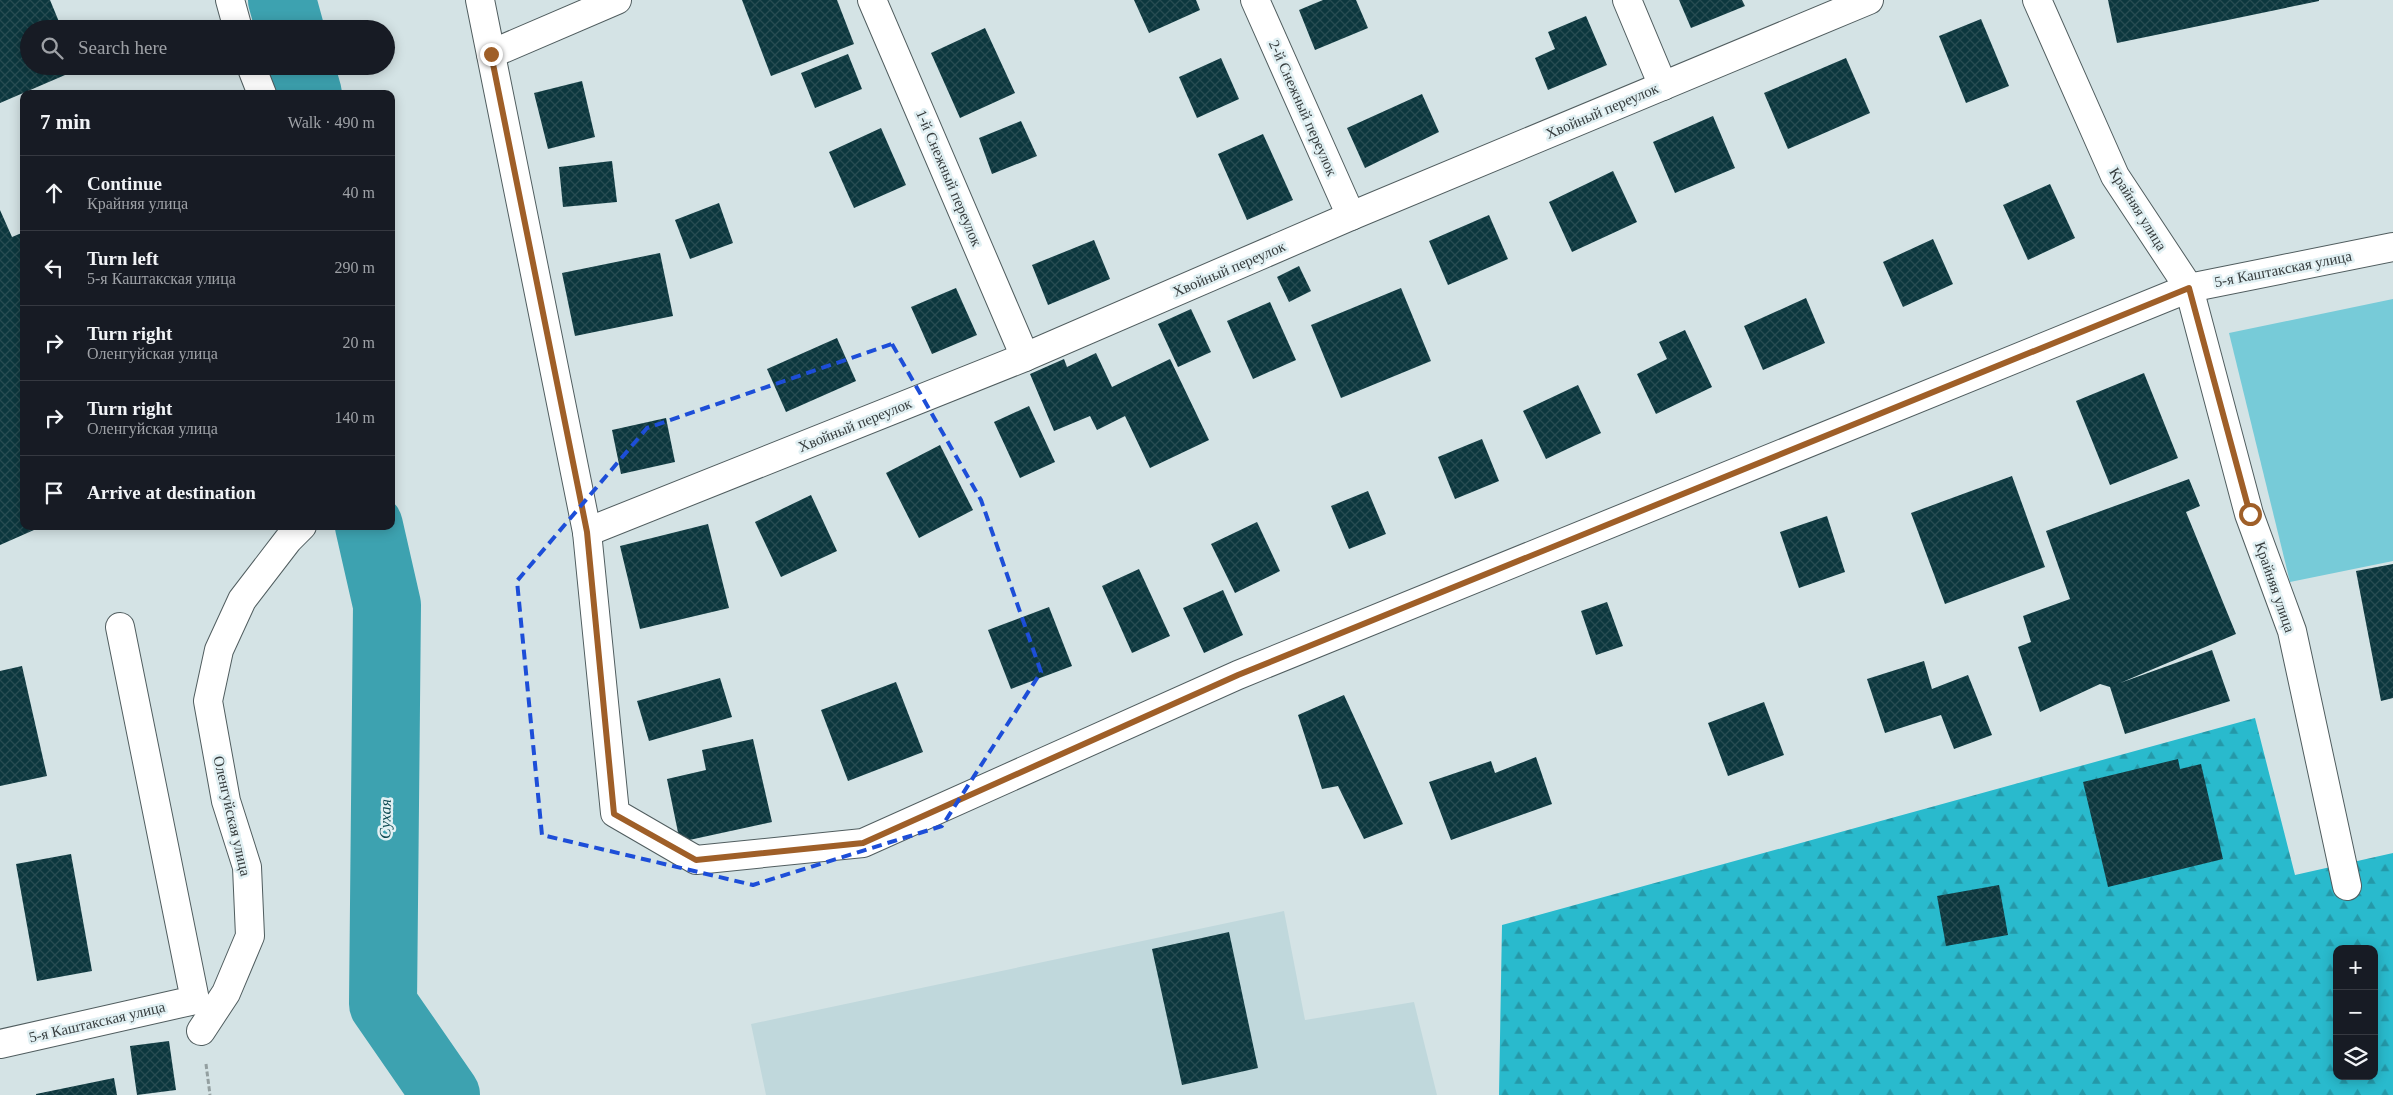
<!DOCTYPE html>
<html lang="en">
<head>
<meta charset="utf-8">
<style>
	:root { --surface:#171b24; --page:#20242c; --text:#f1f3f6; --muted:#9ea1a6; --line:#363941 }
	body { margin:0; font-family:Georgia,serif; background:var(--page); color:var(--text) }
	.controls { position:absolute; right:15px; bottom:15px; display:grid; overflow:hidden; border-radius:10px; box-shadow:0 2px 12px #0003 }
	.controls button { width:45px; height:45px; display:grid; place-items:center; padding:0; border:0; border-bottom:1px solid var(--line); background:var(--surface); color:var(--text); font:25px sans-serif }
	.stop { position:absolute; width:15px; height:15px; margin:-11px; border:4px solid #9f5f28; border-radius:50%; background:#fff }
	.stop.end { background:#9f5f28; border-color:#fff; box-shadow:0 1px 5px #0008 }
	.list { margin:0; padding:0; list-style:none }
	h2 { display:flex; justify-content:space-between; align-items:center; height:65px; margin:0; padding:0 20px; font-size:21px }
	h2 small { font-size:16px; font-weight:400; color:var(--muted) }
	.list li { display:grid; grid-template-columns:32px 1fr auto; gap:15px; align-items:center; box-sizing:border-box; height:75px; padding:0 20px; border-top:1px solid var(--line) }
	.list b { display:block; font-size:19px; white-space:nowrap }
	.list p { margin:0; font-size:16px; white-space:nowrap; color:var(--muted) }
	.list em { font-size:16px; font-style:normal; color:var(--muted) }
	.icon { flex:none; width:28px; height:28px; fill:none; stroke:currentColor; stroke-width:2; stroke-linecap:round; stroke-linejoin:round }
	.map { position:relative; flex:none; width:2393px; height:1095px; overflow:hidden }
	.search { position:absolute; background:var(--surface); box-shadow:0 2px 12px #0003; left:20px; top:20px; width:375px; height:55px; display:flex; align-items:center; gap:12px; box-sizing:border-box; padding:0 18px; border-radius:28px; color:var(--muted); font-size:19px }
	.panel { position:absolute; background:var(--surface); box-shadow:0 2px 12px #0003; left:20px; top:90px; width:375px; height:440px; border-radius:10px }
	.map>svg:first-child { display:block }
	.built { fill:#c0d8dc }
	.green { fill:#77cbd8 }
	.forest { fill:url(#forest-firs); fill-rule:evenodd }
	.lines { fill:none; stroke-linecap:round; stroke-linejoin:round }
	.river { stroke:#3da2b0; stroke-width:68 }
	.building { fill:url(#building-cross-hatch) }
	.minor-casing { stroke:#505d5f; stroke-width:30 }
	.path { stroke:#939fa0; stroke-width:3; stroke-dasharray:5 2.5; stroke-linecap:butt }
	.minor { stroke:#fff; stroke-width:28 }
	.route { stroke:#9f5f28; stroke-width:6 }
	.marked { fill:none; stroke:#1d4ed8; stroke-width:4; stroke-dasharray:10 6; stroke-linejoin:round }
	.labels { text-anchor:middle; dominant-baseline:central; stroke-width:5; stroke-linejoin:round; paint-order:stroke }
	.street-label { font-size:15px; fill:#363c3d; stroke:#e1f0f3 }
	.water-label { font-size:16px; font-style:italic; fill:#0d4951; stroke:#e1f0f3 }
</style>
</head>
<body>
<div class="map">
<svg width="2393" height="1095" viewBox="0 0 2393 1095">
	<defs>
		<pattern id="forest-firs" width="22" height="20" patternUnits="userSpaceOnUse" patternTransform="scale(1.25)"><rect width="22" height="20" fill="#29bacd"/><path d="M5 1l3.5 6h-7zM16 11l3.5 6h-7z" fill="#2498a8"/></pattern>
		<pattern id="building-cross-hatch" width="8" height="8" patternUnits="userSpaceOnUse" patternTransform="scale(1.25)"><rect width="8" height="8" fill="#0c373e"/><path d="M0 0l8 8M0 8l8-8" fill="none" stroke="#274c52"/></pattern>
	</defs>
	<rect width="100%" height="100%" fill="#d4e3e5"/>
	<polygon class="built" points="1284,911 1305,1020 1414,1002 1437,1095 766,1095 751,1024"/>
	<polygon class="green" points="2393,299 2393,561 2290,582 2229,333"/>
	<path class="forest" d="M2255 718 2295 875 2393 853V1095H1499L1502 925ZM2337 949H2374V1076H2337Z"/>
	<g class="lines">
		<g class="river">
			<polyline points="282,0 290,29"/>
			<polyline points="300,66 308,94"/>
			<polyline points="369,526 387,605 383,1004 446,1095"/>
		</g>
	</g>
	<g class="building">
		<polygon points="0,0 50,0 62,29 29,29 29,66 78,66 79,69 0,103"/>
		<polygon points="742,0 837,0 854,44 771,76"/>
		<polygon points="1134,0 1196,0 1200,10 1149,33"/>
		<polygon points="1323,0 1356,0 1368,28 1315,50 1299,10"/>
		<polygon points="1679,0 1742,0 1745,6 1691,28"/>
		<polygon points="2108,0 2319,0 2319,1 2117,43"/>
		<polygon points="1586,16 1607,65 1548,90 1535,58 1555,49 1548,32"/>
		<polygon points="1981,19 2009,86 1966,103 1939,36"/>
		<polygon points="985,28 1015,93 960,118 931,53"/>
		<polygon points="848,54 862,89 815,108 801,73"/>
		<polygon points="1221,58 1239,99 1197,118 1179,77"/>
		<polygon points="1846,58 1870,113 1788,149 1764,93"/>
		<polygon points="582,81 595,137 548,149 534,93"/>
		<polygon points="1422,94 1439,132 1365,168 1347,128"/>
		<polygon points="1713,116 1735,168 1675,193 1653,142"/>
		<polygon points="1021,121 1037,156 992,174 979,138"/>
		<polygon points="881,128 906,185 854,208 829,152"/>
		<polygon points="1263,134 1293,200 1247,220 1218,154"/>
		<polygon points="612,161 617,202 563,207 559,167"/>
		<polygon points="1613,171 1637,222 1572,252 1549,202"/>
		<polygon points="2050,184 2075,238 2028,260 2003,205"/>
		<polygon points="719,203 733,243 690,259 675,220"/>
		<polygon points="0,210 12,237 24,232 24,526 43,526 0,545"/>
		<polygon points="1489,215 1508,259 1448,285 1429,241"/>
		<polygon points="1933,239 1953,284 1903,307 1883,262"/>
		<polygon points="1094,240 1110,279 1048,305 1032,265"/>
		<polygon points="660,253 673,316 575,336 562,273"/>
		<polygon points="1299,266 1311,291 1289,302 1277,277"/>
		<polygon points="956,288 977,335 932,354 911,307"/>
		<polygon points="1401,288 1431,361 1341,398 1311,325"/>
		<polygon points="1806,298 1825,343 1763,370 1744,326"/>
		<polygon points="1270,302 1296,360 1253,379 1227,321"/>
		<polygon points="1191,309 1211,352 1178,367 1158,324"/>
		<polygon points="1685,330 1712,387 1656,414 1637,374 1667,359 1659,342"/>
		<polygon points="837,338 856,381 786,412 767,369"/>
		<polygon points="1096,353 1112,387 1170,359 1209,440 1150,468 1125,416 1097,430 1090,416 1054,431 1030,374 1064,359 1067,367"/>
		<polygon points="2144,373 2178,458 2110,485 2076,401"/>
		<polygon points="1578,385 1601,433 1546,459 1523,411"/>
		<polygon points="1029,406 1055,462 1020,478 994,422"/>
		<polygon points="666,418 675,462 621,474 612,430"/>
		<polygon points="1482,439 1499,481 1455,499 1438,457"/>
		<polygon points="940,445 973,510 919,538 886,473"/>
		<polygon points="2012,476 2045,567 1945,604 1911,513"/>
		<polygon points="2189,479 2200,506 2186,512 2236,634 2120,683 2212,650 2230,701 2125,734 2110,687 2100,684 2040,712 2018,647 2031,642 2023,616 2070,599 2046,531"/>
		<polygon points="1368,491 1386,534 1349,549 1331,506"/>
		<polygon points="811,495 837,551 781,577 755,522"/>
		<polygon points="1827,516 1845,572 1799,588 1780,532"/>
		<polygon points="1257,522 1280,571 1235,593 1211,544"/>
		<polygon points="708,524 729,608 640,629 620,546"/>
		<polygon points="2393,564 2393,698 2381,701 2356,571"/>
		<polygon points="1139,569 1170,636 1132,653 1102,586"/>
		<polygon points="1223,590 1243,635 1204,653 1183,608"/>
		<polygon points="1607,602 1623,646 1596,655 1581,611"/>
		<polygon points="1049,607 1072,666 1011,689 988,630"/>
		<polygon points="1924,661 1932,689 1968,675 1992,735 1954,749 1941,715 1885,733 1867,679"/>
		<polygon points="22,666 47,776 0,786 0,671"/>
		<polygon points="720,678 732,717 649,741 637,701"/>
		<polygon points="896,682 923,752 848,781 821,710"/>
		<polygon points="1344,695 1403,824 1364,839 1338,786 1322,789 1298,715"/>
		<polygon points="1764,702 1784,755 1728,776 1708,723"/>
		<polygon points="753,739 772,822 680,842 667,779 706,770 702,750"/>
		<polygon points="1536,757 1552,804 1451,840 1429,782 1491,761 1495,773"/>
		<polygon points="2178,759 2180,769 2201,764 2223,859 2108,887 2083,782"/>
		<polygon points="71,854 92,971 37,981 16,864"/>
		<polygon points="1999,885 2008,935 1946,946 1937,896"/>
		<polygon points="1229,932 1258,1068 1182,1085 1152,949"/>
		<polygon points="169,1041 176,1090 137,1095 130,1046"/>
		<polygon points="114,1078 117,1095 36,1095 36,1094"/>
	</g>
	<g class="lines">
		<g class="minor-casing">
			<g id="minor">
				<polyline points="230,0 238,29"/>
				<polyline points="480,0 587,532 615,813 696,860 863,843 1238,675 2189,288 2393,247"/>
				<polyline points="872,0 1025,357"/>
				<polyline points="1255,0 1351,216"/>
				<polyline points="1627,0 1663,86"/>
				<polyline points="2037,0 2115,176 2189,288 2249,514 2292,631 2347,886"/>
				<polyline points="491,54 617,0"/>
				<polyline points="251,66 262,94"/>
				<polyline points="587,532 1025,357 1351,216 1869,0"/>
				<polyline points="201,1031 226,993 250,936 247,867 226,801 208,701 219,650 242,600 288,540 302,526"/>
				<polyline points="0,1044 195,1000 120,627"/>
			</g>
		</g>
		<polyline class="path" points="206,1064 210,1095"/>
		<use href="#minor" class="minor"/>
	</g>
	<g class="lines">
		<polyline class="route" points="491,54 587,532 614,814 696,860 863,843 1238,675 2189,288 2250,514"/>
	</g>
	<path class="marked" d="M892 344 981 500 1041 672 942 826 753 885 542 835 517 581 647 428Z"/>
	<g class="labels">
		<g class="street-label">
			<text transform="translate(1303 108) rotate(66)">2-й Снежный переулок</text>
			<text transform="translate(1602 111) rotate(-23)">Хвойный переулок</text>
			<text transform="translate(949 178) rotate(67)">1-й Снежный переулок</text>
			<text transform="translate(2138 209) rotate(58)">Крайняя улица</text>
			<text transform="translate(1229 269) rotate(-23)">Хвойный переулок</text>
			<text transform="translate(2283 269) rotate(-11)">5-я Каштакская улица</text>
			<text transform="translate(855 425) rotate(-22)">Хвойный переулок</text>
			<text transform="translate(2275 587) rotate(71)">Крайняя улица</text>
			<text transform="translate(232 816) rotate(77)">Оленгуйская улица</text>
			<text transform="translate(97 1022) rotate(-13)">5-я Каштакская улица</text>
		</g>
		<g class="water-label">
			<text transform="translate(385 819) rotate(-89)">Сухая</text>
		</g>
	</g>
</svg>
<div class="controls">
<button>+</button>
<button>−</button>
<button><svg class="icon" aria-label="layers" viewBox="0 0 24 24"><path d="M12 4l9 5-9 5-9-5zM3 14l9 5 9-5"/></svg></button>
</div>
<div class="stop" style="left:2250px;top:514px"></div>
<div class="stop end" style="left:491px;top:54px"></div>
<div class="search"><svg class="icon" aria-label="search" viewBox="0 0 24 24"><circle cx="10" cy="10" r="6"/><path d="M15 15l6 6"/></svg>Search here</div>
<section class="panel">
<h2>7 min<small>Walk · 490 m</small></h2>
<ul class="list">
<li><svg class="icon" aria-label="ahead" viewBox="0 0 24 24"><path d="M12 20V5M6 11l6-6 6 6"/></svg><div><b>Continue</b><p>Крайняя улица</p></div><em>40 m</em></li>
<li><svg class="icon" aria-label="left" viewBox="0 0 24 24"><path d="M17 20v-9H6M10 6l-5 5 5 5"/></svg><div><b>Turn left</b><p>5-я Каштакская улица</p></div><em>290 m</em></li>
<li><svg class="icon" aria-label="right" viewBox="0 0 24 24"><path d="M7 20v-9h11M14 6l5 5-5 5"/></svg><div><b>Turn right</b><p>Оленгуйская улица</p></div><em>20 m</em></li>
<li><svg class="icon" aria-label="right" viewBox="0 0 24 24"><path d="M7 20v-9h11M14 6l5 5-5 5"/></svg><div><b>Turn right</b><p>Оленгуйская улица</p></div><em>140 m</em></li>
<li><svg class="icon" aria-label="arrive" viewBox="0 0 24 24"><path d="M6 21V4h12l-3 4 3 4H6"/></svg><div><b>Arrive at destination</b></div></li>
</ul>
</section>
</div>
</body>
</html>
